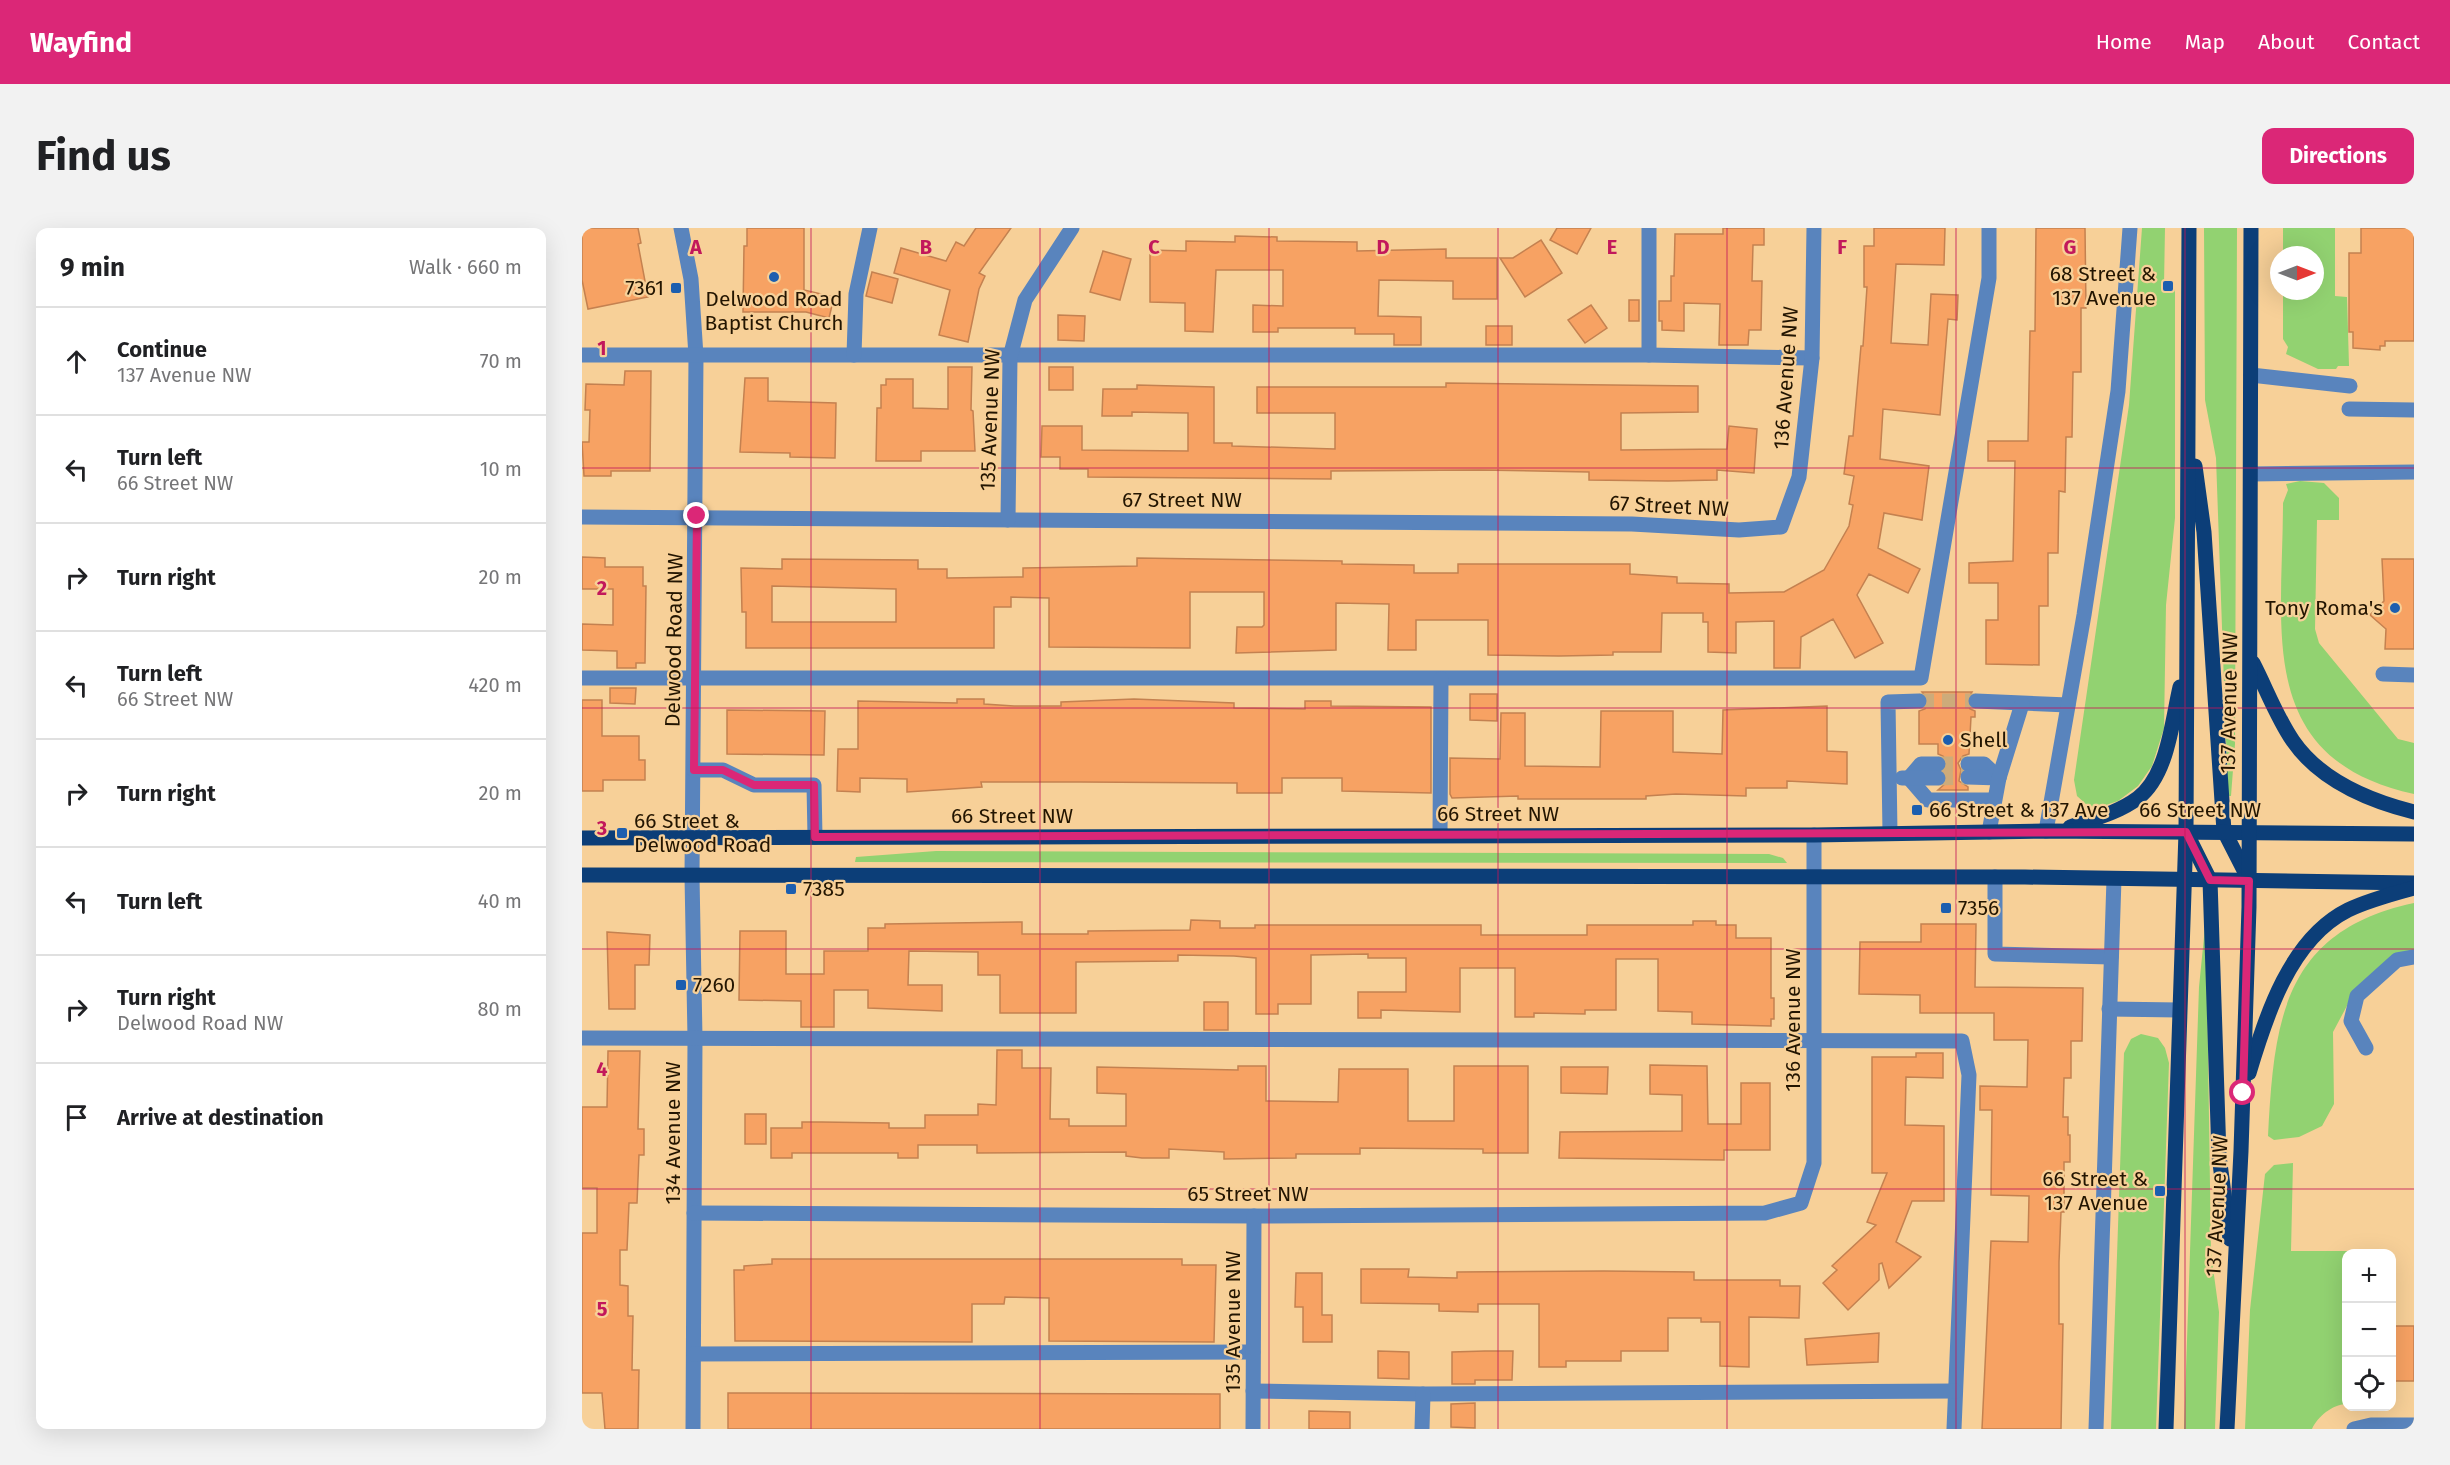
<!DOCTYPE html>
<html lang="en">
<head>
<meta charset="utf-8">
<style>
	:root { --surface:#fff; --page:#f2f2f2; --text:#202124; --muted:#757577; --line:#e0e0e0; --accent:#db2777 }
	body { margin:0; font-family:"Fira Sans",sans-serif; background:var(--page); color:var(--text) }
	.controls { position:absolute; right:18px; bottom:18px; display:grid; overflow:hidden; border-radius:12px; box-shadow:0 6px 24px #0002 }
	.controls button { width:54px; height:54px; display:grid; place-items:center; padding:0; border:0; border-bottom:2px solid var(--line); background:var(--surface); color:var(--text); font:30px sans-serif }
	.compass { position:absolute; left:1688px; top:18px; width:54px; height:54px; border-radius:50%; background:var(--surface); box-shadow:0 6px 24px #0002; rotate:90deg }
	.stop { position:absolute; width:18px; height:18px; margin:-14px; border:4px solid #db2777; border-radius:50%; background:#fff }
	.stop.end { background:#db2777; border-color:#fff; box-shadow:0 2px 6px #0008 }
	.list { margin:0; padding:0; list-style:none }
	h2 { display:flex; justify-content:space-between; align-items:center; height:78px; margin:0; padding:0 24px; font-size:26px }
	h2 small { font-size:20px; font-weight:400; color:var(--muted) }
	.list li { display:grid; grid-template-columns:39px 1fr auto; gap:18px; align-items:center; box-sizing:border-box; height:108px; padding:0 24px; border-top:2px solid var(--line) }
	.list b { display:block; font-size:22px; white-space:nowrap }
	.list p { margin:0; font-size:20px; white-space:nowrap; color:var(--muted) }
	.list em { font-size:20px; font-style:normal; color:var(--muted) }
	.icon { flex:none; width:33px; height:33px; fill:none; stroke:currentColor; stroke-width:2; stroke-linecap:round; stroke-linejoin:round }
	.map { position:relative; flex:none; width:1832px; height:1201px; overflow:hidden; border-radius:12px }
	header { display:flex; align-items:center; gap:36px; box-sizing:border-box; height:84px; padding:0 30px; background:var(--accent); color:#fff }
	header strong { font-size:28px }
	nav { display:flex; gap:33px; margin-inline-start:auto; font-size:21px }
	.intro { display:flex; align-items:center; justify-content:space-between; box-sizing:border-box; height:144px; padding:0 36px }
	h1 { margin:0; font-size:42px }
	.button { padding:15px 27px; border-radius:12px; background:var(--accent); color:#fff; font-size:21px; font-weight:700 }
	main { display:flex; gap:36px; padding:0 36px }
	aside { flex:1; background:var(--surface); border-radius:12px; box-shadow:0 6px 24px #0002 }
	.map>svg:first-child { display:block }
	.green { fill:#92d271 }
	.building { fill:#f7a263; stroke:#c48150; stroke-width:1.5; fill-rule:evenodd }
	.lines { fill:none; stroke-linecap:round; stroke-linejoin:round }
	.minor-tunnel { stroke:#cdab7a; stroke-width:15; stroke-dasharray:15 8; stroke-linecap:butt }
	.minor { stroke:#5984bd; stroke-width:15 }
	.major { stroke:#0c3e78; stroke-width:15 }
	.route { stroke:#db2777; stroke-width:8 }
	.grid { fill:none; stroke:#c2185b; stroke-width:1.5; stroke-opacity:0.55 }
	.poi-dot { fill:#1c5eaf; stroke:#f7d098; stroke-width:2 }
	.labels { text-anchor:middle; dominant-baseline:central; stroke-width:4.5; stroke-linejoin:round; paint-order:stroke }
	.poi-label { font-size:21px; fill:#231501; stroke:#f7d098; text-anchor:start }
	.street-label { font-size:21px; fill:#231501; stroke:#f7d098 }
	.grid-label { font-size:20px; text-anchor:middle; font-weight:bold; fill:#c2185b; stroke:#f7d098; stroke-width:4.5; stroke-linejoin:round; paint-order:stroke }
</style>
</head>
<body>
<header>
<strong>Wayfind</strong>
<nav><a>Home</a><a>Map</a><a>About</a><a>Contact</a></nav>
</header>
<div class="intro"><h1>Find us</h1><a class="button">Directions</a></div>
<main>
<aside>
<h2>9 min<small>Walk · 660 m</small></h2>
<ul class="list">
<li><svg class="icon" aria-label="ahead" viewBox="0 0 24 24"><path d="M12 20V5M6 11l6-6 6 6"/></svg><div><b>Continue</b><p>137 Avenue NW</p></div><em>70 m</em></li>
<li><svg class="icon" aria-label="left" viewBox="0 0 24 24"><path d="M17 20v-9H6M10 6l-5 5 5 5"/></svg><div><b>Turn left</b><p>66 Street NW</p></div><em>10 m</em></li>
<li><svg class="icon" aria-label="right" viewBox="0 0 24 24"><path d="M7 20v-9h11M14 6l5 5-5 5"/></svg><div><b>Turn right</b></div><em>20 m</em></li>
<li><svg class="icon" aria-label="left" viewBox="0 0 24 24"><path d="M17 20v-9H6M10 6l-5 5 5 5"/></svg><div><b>Turn left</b><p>66 Street NW</p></div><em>420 m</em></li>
<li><svg class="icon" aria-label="right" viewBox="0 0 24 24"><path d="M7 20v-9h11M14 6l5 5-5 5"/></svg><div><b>Turn right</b></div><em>20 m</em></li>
<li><svg class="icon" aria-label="left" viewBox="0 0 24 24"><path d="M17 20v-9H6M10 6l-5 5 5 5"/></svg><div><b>Turn left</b></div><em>40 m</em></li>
<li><svg class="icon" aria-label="right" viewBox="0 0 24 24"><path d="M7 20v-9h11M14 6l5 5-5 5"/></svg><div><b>Turn right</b><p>Delwood Road NW</p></div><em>80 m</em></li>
<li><svg class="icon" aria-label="arrive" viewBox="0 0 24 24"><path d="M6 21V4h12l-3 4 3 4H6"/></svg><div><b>Arrive at destination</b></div></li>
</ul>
</aside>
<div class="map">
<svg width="1832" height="1201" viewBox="0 0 1832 1201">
	<rect width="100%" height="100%" fill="#f7d098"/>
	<g class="green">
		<polygon points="1560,0 1583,0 1582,57 1593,58 1593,290 1584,377 1582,500 1570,538 1556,558 1536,573 1515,580 1505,577 1495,568 1492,552 1547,177"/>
		<polygon points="1622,0 1655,0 1653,516 1649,568 1646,568 1634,230 1623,172"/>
		<polygon points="1701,0 1753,0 1753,68 1765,69 1767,138 1756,138 1754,141 1736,141 1704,126 1706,119 1701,111 1701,63 1733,63 1733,27 1701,27"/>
		<path d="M1718 253 1742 255 1757 270V292H1735L1733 401 1737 415 1816 511 1832 515V566C1672 531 1701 402 1701 275L1706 262 1704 256Z"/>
		<polygon points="354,623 1187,626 1201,630 1205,635 273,634 274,629"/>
		<path d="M1832 675V723L1767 774 1751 804 1752 876 1740 898 1717 909 1692 912 1686 908C1692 793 1701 703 1832 675Z"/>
		<polygon points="1624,689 1629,1025 1637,1084 1633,1201 1602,1201 1617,759"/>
		<polygon points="1559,806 1576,810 1583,820 1587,835 1574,1201 1529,1201 1542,825 1549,811"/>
		<path d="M1711 935 1709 1023H1785V1025L1764 1026V1176C1750 1177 1736 1188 1730 1201H1663L1668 1082 1683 946 1692 937Z"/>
	</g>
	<g class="building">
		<polygon points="0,0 56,0 59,15 56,16 66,69 6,81 0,52"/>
		<polygon points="165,0 222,0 222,62 252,69 247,90 224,84 161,84 162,18 165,18"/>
		<polygon points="394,0 429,0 397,45 403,48 397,61 386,114 357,107 368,62 312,45 319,20 364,33 374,14 382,18"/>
		<polygon points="975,0 1009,0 995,26 968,12"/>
		<polygon points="1141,0 1182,0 1182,17 1171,17 1170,53 1180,53 1179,102 1167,102 1166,117 1137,117 1138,76 1102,75 1102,103 1080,102 1080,93 1077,93 1077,73 1089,73 1089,48 1092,48 1093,6 1141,6"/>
		<path d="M1292 0H1363L1362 37 1314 36 1309 115 1346 117 1349 66 1376 67 1375 92 1366 91 1358 187 1301 181 1298 231 1347 238 1340 292 1302 285 1296 320 1338 341 1326 365 1287 346 1275 367 1301 415 1273 430 1251 391 1219 409 1218 440H1192V393L1154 394V425L1126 424V394H1121V385H1080L1079 424H1031V427L977 428 906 427V392H834V422H806L807 376 754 375V422L654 425 655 399H680L682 397V364H608V420L467 419V370L429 369V379H412V420H164V384H160L159 340 200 341V331L336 332V341H365V350L441 349V340L555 338V330L760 333V336L832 337V345H876V336H1048V346L1095 349V355L1147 356V365L1202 364 1242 342 1267 298 1271 277 1267 276 1272 248 1262 246 1267 208H1271L1279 118H1281L1285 59H1282V18H1292ZM190 358 314 361V394H190Z"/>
		<polygon points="1454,0 1503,0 1504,80 1499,80 1499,144 1491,144 1490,209 1484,209 1483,264 1477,263 1476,325 1466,325 1466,378 1457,378 1457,437 1404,436 1404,392 1416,392 1416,355 1387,355 1387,335 1431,333 1433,233 1406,233 1406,213 1446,213 1448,103 1453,103"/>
		<polygon points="1779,0 1832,0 1832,113 1803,113 1803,118 1798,118 1798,122 1771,120 1771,104 1767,104 1767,25 1779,25"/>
		<polygon points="653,8 695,9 695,13 775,14 775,23 864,21 864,30 915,30 915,71 871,71 871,53 797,52 796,88 839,89 839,117 812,117 812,106 773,106 773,100 696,100 696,104 671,104 671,77 701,78 701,42 634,42 631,104 603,103 603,75 568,74 568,22 604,23 604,13 653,14"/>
		<polygon points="959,12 980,45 943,69 918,30 931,30"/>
		<polygon points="521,23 549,31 538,72 508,64"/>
		<polygon points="290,44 316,51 310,75 284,68"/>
		<rect x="1047" y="72" width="10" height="21"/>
		<polygon points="1009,77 1025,100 1003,115 986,92"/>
		<polygon points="476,87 503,88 502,113 476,112"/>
		<rect x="904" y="98" width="26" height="19"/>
		<polygon points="366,139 390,139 389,182 391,183 393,223 339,223 339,233 294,233 295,180 299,180 299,157 304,157 304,151 331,151 331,180 366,181"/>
		<rect x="467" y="139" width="24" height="23"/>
		<polygon points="43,143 69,143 68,243 29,243 29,248 2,248 0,214 7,214 8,182 3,182 4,156 42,157"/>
		<polygon points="163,150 186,150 186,173 254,175 253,230 208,229 208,225 158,224"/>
		<polygon points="864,155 1116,158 1116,184 1039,185 1039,222 1145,221 1147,198 1175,201 1172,245 1135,242 1135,252 1086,253 1007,252 1007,244 897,242 749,243 749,251 506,249 506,241 478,241 478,229 459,229 460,198 500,198 500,222 606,223 606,185 550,184 550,188 520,188 521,161 555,161 555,157 632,159 632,215 650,215 650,218 753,221 753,185 675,185 675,159 864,159"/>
		<polygon points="0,329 23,330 23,339 61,339 61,358 64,358 63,435 54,435 54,440 35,440 35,423 0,422 0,396 31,397 31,361 0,361"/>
		<polygon points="1800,331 1832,331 1832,421 1803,421 1804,401 1788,387 1802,373"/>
		<polygon points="28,460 54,460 53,476 28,475"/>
		<polygon points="1340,464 1390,464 1384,473 1388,481 1393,483 1393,489 1389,489 1387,526 1381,528 1376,535 1379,542 1377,553 1386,559 1386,562 1356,562 1365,554 1362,543 1366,535 1361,528 1356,526 1356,516 1337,516 1337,483 1343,481 1347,473"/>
		<polygon points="888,466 915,466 915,493 888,492"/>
		<polygon points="375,471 402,471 402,476 432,478 479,478 479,474 552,471 652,475 652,480 723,481 723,473 749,473 749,478 849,479 849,565 760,563 760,550 700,550 700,565 655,565 655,555 499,554 399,554 400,559 325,564 325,551 278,550 278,564 255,563 256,521 276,521 276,473 375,475"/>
		<polygon points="0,472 20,472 20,508 57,508 57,532 63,532 63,552 21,552 21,563 0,563"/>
		<polygon points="1245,478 1245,523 1265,524 1265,556 1205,553 1205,560 1164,560 1164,568 1094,566 1064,568 1064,571 936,571 936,568 870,570 868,566 868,530 918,531 919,485 943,485 943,538 1018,539 1019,483 1091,483 1091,524 1140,526 1141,482"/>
		<polygon points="145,482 243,483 242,527 145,526"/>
		<polygon points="609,692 638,693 638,700 673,700 673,697 899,697 899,707 1005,707 1005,697 1111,697 1111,693 1134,693 1134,697 1154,697 1154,710 1189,710 1189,770 1192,770 1192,791 1189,791 1189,798 1110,796 1110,784 1076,783 1076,731 1034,731 1034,782 1003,782 1003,786 952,785 952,789 933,789 933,740 878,740 878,784 799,782 799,790 776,790 776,764 824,764 824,730 786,730 786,726 729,727 729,776 696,776 696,786 674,786 674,730 652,728 596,727 596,733 494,734 494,785 418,785 418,747 396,747 396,724 327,723 326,757 360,757 360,783 286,780 286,762 252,762 252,799 219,799 219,773 157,772 158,703 204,703 204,746 242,746 242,723 286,723 286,700 303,700 303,696 440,694 440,706 506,706 506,703 608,702"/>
		<polygon points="1339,696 1394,696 1393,759 1501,760 1500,813 1489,813 1489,850 1482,850 1481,889 1486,889 1486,907 1488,907 1488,934 1482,934 1482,984 1479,984 1477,1034 1477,1096 1481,1096 1479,1201 1400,1201 1409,1013 1446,1014 1447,968 1409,967 1410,882 1398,882 1398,858 1445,859 1446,812 1412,812 1412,785 1338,785 1338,767 1277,766 1278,714 1339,714"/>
		<polygon points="25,704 68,707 67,737 53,737 53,781 27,781"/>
		<rect x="622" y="774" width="24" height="28"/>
		<polygon points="415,822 440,822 440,840 469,840 468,891 487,891 487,898 544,898 544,866 515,865 515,839 656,842 656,838 684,838 684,873 756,874 757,841 826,841 826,893 872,893 872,838 946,838 946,925 901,925 901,921 778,920 778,926 714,926 714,930 642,931 642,924 587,921 587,930 560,930 544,928 544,924 395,925 395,917 336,917 336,930 316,930 316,925 210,925 210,930 189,930 189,900 220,900 220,894 239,894 307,895 307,900 343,900 343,887 396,887 396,876 414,877"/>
		<polygon points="26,823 58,823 56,901 62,901 62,927 57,927 55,975 47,975 45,1022 38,1022 38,1057 46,1058 46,1088 51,1088 50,1142 57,1142 56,1201 23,1201 20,1165 0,1165 0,1005 15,1005 15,960 0,960 0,879 25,879"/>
		<polygon points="1334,825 1361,825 1361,850 1324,849 1323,897 1362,898 1362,973 1330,973 1314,1014 1339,1029 1307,1060 1300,1035 1297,1036 1297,1052 1266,1082 1241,1055 1255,1042 1250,1038 1294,997 1285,994 1305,945 1290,945 1290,829 1334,829"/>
		<polygon points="1068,837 1125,838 1126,896 1159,896 1159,855 1188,855 1188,922 1142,922 1142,932 977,930 978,904 1100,903 1100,867 1068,866"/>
		<polygon points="979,839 1026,839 1025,866 979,865"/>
		<rect x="163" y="886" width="21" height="30"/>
		<polygon points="190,1031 600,1031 600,1037 634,1037 632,1114 467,1113 467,1070 423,1069 422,1076 390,1076 390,1114 153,1113 152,1042 162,1042 162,1038 190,1036"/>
		<polygon points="779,1041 827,1041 826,1049 875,1050 875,1044 1022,1043 1112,1044 1112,1052 1198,1052 1198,1058 1218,1058 1217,1090 1167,1089 1167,1139 1138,1138 1138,1094 1119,1094 1119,1090 1086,1090 1086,1123 1039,1123 1039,1133 984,1133 984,1139 957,1139 957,1076 896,1076 896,1084 857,1083 857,1076 779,1075"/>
		<polygon points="714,1045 740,1045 740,1087 750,1087 750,1114 721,1114 721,1079 713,1079"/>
		<rect x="1809" y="1098" width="23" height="55"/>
		<polygon points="1297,1105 1296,1134 1225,1137 1223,1111"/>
		<polygon points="796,1123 827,1124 827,1151 796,1150"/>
		<polygon points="903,1123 931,1123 930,1152 893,1152 893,1156 870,1156 870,1124"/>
		<polygon points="146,1165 638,1166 638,1201 146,1201"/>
		<polygon points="893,1175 893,1200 869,1199 869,1176"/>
		<polygon points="727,1183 768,1184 768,1201 727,1201"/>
	</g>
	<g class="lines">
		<g class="minor-tunnel">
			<polyline points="1337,473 1394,473"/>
			<polyline points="1356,536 1386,536"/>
			<polyline points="1356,550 1386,549"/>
		</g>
		<g class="minor">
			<polyline points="99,0 109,51 114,128 110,648 113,810 111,1201"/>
			<polyline points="1067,0 1067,127"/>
			<polyline points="0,127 1067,127 1230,130"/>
			<polyline points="272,127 274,66 288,0"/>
			<polyline points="1669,147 1768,158"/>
			<polyline points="1767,181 1832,182"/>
			<polyline points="1669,246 1832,244"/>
			<polyline points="0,289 1050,296 1157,302 1199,299 1217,249 1230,130 1232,0"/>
			<polyline points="426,292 428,129 443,72 490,0"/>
			<polyline points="1801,446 1832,447"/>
			<polyline points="0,450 1339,450 1407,50 1407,0"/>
			<polyline points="1394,473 1486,477"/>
			<polyline points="1356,536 1339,536 1327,550 1346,572 1412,572"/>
			<polyline points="1386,536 1402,536 1417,550"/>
			<polyline points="112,542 141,542 172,557 232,557 233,609"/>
			<polyline points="1386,549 1417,550"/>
			<polyline points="1320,550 1356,550"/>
			<polyline points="1464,603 1502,387 1536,163 1548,0"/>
			<polyline points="1407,604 1417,550 1440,476"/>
			<polyline points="1308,605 1306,474 1337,473"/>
			<polyline points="858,607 859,451"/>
			<polyline points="1413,649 1413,726 1529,729"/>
			<polyline points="1527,781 1597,782"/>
			<polyline points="0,810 1380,813 1387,847 1372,1201"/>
			<polyline points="1784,820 1769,793 1775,768 1815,732 1832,729"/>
			<polyline points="112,985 672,988 1183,985 1219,975 1232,935 1232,607"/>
			<polyline points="112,1126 671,1124"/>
			<polyline points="671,1163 841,1166 1373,1163"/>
			<polyline points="671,1201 672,988"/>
			<polyline points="840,1201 841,1166"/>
			<polyline points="1514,1201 1532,651"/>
			<polyline points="1772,1201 1789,1197 1832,1197"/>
		</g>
		<g class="major">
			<polyline points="1613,238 1622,304 1642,603 1665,648"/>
			<path d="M1671 435C1684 460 1695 490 1711 513 1738 552 1788 573 1832 584"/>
			<path d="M1488 599C1511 591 1536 585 1556 570 1586 547 1590 493 1598 459"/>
			<polyline points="1604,604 1628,652 1637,928 1648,1011"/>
			<polyline points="0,610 1232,607 1464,603 1832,606"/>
			<polyline points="0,647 1443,649 1832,655"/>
			<path d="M1667 845C1684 788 1708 711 1766 682 1787 672 1810 666 1832 660"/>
			<polyline points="1584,1201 1604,604 1607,0"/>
			<polyline points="1645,1201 1659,923 1667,679 1669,0"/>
		</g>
	</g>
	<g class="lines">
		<polyline class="route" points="115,288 112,542 141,542 172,557 232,557 233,609 1604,604 1628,652 1667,653 1661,865"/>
	</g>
	<path class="grid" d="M229 0V1201M458 0V1201M687 0V1201M916 0V1201M1145 0V1201M1374 0V1201M1603 0V1201M0 240H1832M0 480H1832M0 721H1832M0 961H1832"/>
	<g class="poi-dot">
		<circle cx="192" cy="49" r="6"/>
		<rect x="1580" y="52" width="12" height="12" rx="3"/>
		<rect x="88" y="54" width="12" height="12" rx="3"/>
		<circle cx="1813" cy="380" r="6"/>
		<circle cx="1366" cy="512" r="6"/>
		<rect x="1329" y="576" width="12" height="12" rx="3"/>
		<rect x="34" y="599" width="12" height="12" rx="3"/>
		<rect x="203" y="655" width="12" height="12" rx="3"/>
		<rect x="1358" y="674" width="12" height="12" rx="3"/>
		<rect x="93" y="751" width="12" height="12" rx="3"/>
		<rect x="1572" y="957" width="12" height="12" rx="3"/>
	</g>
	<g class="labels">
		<g class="poi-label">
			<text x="1574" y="46" text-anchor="end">68 Street &amp;<tspan x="1574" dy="24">137 Avenue</tspan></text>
			<text x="82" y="60" text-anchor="end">7361</text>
			<text x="192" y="71" text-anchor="middle">Delwood Road<tspan x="192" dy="24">Baptist Church</tspan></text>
			<text x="1801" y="380" text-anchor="end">Tony Roma's</text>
			<text x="1378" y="512">Shell</text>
			<text x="1347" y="582">66 Street &amp; 137 Ave</text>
			<text x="52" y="593">66 Street &amp;<tspan x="52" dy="24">Delwood Road</tspan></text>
			<text x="221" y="661">7385</text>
			<text x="1376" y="680">7356</text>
			<text x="111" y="757">7260</text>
			<text x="1566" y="951" text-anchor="end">66 Street &amp;<tspan x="1566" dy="24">137 Avenue</tspan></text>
		</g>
		<g class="street-label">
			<text transform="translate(1204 150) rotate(-86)">136 Avenue NW</text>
			<text transform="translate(408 192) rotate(-88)">135 Avenue NW</text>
			<text x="600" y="272">67 Street NW</text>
			<text transform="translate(1087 278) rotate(3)">67 Street NW</text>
			<text transform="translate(92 412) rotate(-89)">Delwood Road NW</text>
			<text transform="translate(1647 475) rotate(-89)">137 Avenue NW</text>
			<text x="1618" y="582">66 Street NW</text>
			<text x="916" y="586">66 Street NW</text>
			<text x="430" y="588">66 Street NW</text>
			<text transform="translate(1211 792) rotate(-90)">136 Avenue NW</text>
			<text transform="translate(91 905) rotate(-90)">134 Avenue NW</text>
			<text x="666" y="966">65 Street NW</text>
			<text transform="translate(1635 978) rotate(-87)">137 Avenue NW</text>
			<text transform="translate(651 1094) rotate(-90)">135 Avenue NW</text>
		</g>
	</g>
	<g class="grid-label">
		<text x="114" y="26">A</text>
		<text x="344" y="26">B</text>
		<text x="572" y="26">C</text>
		<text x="801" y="26">D</text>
		<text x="1030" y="26">E</text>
		<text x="1260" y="26">F</text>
		<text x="1488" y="26">G</text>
		<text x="20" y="127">1</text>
		<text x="20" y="367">2</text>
		<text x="20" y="607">3</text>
		<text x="20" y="848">4</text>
		<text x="20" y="1088">5</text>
	</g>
</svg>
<div class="controls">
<button>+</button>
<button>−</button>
<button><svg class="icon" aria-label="locate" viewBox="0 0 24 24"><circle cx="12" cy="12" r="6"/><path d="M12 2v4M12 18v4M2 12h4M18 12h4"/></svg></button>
</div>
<svg class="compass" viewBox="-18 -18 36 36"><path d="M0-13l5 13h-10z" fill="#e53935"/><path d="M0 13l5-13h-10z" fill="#757577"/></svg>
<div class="stop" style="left:1661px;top:865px"></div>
<div class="stop end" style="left:115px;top:288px"></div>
</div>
</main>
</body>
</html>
